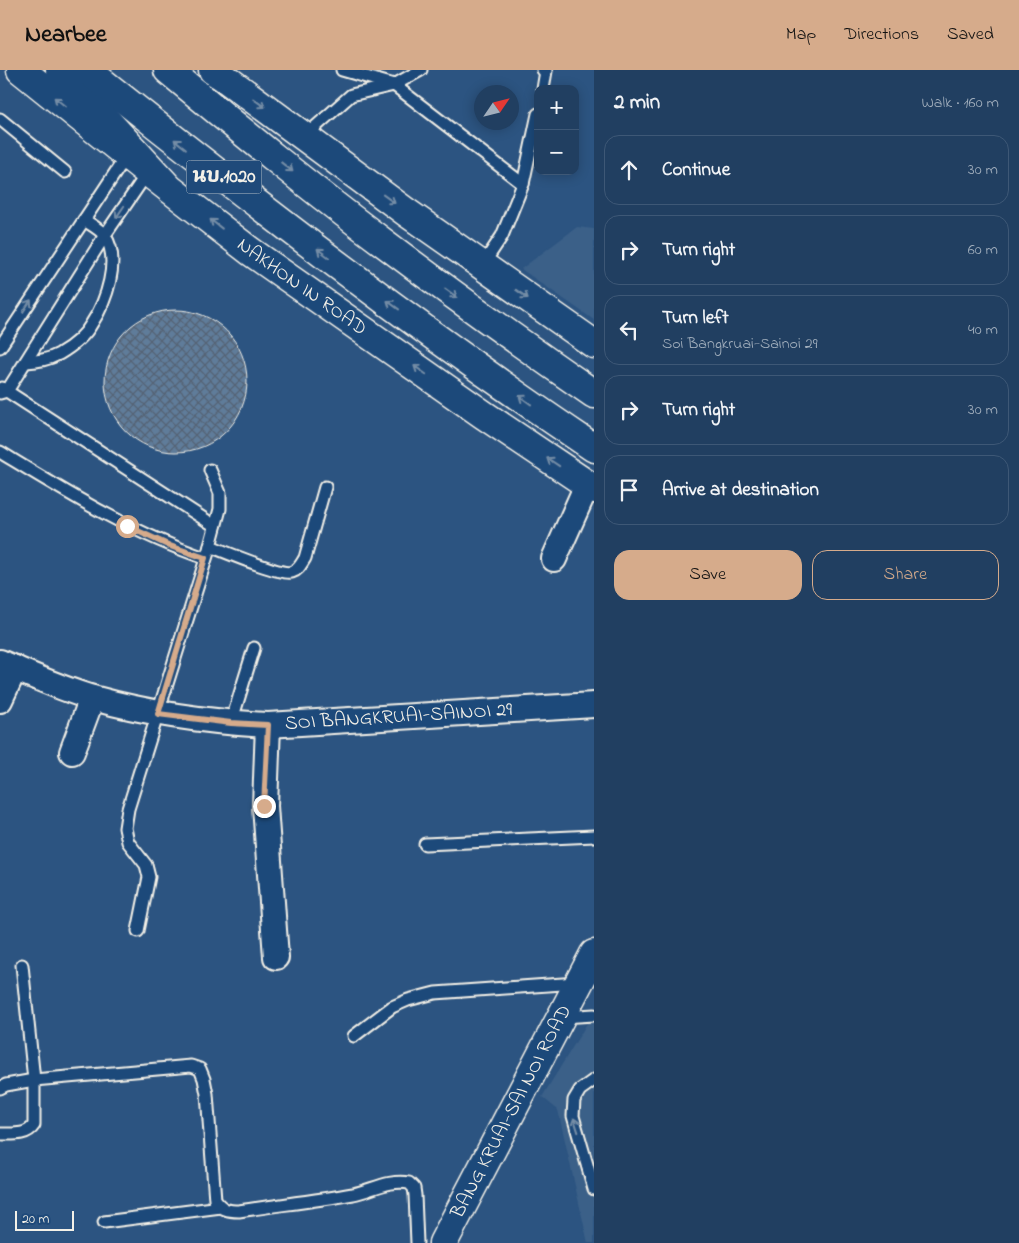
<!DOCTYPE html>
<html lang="en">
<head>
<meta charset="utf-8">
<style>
	:root { --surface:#213f61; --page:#2d4a6a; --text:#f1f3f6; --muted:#a2afbd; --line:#3e5876; --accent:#d6ab8b }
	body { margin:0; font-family:"Indie Flower","Playpen Sans Thai",sans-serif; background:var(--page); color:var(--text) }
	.controls { position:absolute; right:15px; top:15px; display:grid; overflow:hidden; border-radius:10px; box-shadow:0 2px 12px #0003 }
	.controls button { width:45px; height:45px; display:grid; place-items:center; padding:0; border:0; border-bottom:1px solid var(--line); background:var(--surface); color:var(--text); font:25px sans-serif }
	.compass { position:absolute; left:474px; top:15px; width:45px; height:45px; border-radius:50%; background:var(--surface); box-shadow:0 2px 12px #0003; rotate:55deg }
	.scale { position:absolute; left:15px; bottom:12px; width:59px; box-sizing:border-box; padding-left:5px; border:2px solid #f4f1e8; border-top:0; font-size:14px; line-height:18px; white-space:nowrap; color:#f4f1e8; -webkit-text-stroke:4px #1f4a7a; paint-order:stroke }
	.stop { position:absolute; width:15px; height:15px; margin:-11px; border:4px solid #d6ab8b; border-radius:50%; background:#fff }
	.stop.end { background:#d6ab8b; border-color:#fff; box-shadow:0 1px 5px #0008 }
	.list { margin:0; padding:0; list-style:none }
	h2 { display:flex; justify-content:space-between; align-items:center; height:65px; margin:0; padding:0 20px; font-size:21px }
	h2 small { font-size:16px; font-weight:400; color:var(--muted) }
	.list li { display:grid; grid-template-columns:32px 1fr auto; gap:15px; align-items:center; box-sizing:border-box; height:70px; margin:0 10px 10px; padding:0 10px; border:1px solid var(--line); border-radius:15px }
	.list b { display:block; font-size:19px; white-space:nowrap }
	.list p { margin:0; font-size:16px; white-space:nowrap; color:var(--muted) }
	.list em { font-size:16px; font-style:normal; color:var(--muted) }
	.actions { display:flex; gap:10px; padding:15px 20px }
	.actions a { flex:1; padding:11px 0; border:1px solid var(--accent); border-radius:15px; text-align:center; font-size:18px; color:var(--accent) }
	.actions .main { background:var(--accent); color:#111 }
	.icon { flex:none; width:28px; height:28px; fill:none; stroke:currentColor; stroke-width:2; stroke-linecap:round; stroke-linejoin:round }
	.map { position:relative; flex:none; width:594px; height:1173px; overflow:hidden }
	header { display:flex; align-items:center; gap:30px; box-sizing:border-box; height:70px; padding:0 25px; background:var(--accent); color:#111 }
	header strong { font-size:24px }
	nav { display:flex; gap:28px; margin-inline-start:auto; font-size:18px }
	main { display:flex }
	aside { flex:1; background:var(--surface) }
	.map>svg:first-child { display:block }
	.built { fill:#3b6088 }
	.building { fill:url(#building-cross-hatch); stroke:#f4f1e8 }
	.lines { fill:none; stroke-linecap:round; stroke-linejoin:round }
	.lane-casing { stroke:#f4f1e8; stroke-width:15 }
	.street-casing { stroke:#f4f1e8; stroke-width:28 }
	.secondary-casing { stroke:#f4f1e8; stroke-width:31 }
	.primary-casing { stroke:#f4f1e8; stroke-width:31 }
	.lane { stroke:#1f4a7a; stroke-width:11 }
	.street { stroke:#1f4a7a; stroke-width:24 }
	.secondary { stroke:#1f4a7a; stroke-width:28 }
	.primary { stroke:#1f4a7a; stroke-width:28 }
	.oneway { stroke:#748da6 }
	.route { stroke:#d6ab8b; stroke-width:6 }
	.labels { text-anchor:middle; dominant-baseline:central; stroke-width:4; stroke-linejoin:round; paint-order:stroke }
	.shield { fill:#1f4a7a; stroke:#b4bfc7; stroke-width:1 }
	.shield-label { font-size:19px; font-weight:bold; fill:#f4f1e8 }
	.street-label { font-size:20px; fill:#f4f1e8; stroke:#1f4a7a }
</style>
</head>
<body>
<header>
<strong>Nearbee</strong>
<nav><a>Map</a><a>Directions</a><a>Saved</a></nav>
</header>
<main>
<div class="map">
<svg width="594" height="1173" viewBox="0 0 594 1173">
	<defs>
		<pattern id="building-cross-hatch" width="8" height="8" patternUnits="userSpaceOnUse" patternTransform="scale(1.25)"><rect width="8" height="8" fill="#5e7b9a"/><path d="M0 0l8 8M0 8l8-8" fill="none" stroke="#556474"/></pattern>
	</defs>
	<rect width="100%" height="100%" fill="#2c5481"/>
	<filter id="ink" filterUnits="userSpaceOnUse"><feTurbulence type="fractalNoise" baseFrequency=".02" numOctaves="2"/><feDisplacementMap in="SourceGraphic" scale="10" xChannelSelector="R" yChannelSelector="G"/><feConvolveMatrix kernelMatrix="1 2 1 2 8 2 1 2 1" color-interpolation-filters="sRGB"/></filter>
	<g filter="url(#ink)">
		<g class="built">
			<polygon points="577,157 594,159 594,250 521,199"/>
			<polygon points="594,942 594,1173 588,1173 558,1040 542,1027"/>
		</g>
		<circle class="building" cx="176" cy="311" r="71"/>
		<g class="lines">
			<g class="lane-casing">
				<g id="lane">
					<polyline points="342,0 394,15 421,0"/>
					<polyline points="543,19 546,1 543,0"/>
					<polyline points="0,49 65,102"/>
					<polyline points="304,67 351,25 394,15 523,114 502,166 482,196"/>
					<polyline points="523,114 538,44"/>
					<polyline points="0,277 127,85"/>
					<path d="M26 292C38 291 48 290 59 284 71 277 85 266 92 253 106 232 121 190 105 166 101 160 90 154 84 150"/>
					<polyline points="2,318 215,456"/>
					<polyline points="0,323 7,321 105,165 148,102"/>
					<path d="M0 382C66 422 131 463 205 488"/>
					<path d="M210 476C223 481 282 506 292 502 299 500 301 494 305 488L325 417"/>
					<polyline points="231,653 254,578"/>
					<polyline points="425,774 594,766"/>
					<polyline points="138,861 149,807 146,795 128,772 125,758 128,739 210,476 220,439 220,423 210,400"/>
					<polyline points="563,947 594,945"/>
					<polyline points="354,966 392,937 408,930 435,923 577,913"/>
					<polyline points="594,1010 580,1020 574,1030 573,1046 594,1119"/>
					<path d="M0 1018 6 1015 34 1010 191 996 200 999 204 1009 207 1024 215 1130C222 1140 228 1141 239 1141 277 1135 315 1131 353 1124 372 1120 390 1109 409 1113L414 1118 415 1125 417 1173"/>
					<path d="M0 1064C12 1064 27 1066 34 1055V1010L22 895"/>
					<polyline points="104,1152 221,1137"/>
				</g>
			</g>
			<g class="street-casing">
				<g id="street">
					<polyline points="554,489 587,415"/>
					<path id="s1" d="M0 592C31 605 61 619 93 628 151 644 208 652 268 655L594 635"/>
					<polyline points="0,630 15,598"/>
					<polyline points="268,655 265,736 276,887"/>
					<polyline points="72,682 92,628"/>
				</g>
			</g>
			<g class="secondary-casing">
				<g id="secondary">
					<path id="s2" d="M21 0 148 102 250 181 484 345 594 419"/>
					<polyline points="214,0 406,142 594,274"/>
					<path id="s3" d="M443 1173 594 884"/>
				</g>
			</g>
			<g class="primary-casing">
				<g id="primary">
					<polyline points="60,0 167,116"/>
					<path d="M87 0C251 131 420 261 594 378"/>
					<path d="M168 0C239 59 310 118 384 173 453 225 523 275 594 324"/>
					<polyline points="213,0 219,4"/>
				</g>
			</g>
			<use href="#lane" class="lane"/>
			<use href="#street" class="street"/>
			<use href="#secondary" class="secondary"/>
			<use href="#primary" class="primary"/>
		</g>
		<defs><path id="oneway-shaft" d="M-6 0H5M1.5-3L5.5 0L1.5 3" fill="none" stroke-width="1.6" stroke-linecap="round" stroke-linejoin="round" transform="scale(1.25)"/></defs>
		<g class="oneway">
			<use href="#oneway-shaft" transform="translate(60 32) rotate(-141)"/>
			<use href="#oneway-shaft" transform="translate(259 33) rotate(36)"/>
			<use href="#oneway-shaft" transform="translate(180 74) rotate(-142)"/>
			<use href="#oneway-shaft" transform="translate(287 97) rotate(38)"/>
			<use href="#oneway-shaft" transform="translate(389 129) rotate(36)"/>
			<use href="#oneway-shaft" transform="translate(120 142) rotate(124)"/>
			<use href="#oneway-shaft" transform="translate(216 154) rotate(-142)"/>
			<use href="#oneway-shaft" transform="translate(323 183) rotate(-143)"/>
			<use href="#oneway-shaft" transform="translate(451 223) rotate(36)"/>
			<use href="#oneway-shaft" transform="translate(522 224) rotate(35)"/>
			<use href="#oneway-shaft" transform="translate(393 235) rotate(-144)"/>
			<use href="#oneway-shaft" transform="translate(27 236) rotate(-57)"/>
			<use href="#oneway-shaft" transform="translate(420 300) rotate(-145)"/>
			<use href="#oneway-shaft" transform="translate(525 330) rotate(-144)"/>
			<use href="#oneway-shaft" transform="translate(553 392) rotate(-146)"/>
			<use href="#oneway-shaft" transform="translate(576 1055) rotate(-108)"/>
		</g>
	</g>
	<g class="lines" filter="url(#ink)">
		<polyline class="route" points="127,456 170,476 205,488 158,644 231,653 268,655 264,736"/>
	</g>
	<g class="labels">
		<rect class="shield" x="186.5" y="90.5" width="75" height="33" rx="4"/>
		<g class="shield-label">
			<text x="224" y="107">นบ.1020</text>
		</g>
		<g class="street-label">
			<text stroke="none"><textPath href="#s2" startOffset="355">NAKHON IN ROAD</textPath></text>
			<text stroke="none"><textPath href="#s1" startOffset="408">SOI BANGKRUAI-SAINOI 29</textPath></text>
			<text stroke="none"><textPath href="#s3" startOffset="148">BANG KRUAI-SAI NOI ROAD</textPath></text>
		</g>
	</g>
</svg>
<div class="controls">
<button>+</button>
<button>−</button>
</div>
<svg class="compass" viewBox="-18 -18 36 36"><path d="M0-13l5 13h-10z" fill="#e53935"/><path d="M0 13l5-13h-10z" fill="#a2afbd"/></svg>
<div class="scale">20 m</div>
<div class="stop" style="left:127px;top:456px"></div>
<div class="stop end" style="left:264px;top:736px"></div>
</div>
<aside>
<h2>2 min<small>Walk · 160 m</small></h2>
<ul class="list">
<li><svg class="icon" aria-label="ahead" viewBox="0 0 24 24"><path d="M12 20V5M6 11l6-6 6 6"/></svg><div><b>Continue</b></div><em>30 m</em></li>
<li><svg class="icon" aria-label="right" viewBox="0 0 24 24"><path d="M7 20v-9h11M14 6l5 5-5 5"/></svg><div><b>Turn right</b></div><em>60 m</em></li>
<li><svg class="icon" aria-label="left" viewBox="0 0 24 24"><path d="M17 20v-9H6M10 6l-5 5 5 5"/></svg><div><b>Turn left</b><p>Soi Bangkruai-Sainoi 29</p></div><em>40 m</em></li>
<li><svg class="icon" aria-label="right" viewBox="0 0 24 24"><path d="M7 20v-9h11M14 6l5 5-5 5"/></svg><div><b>Turn right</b></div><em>30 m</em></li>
<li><svg class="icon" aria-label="arrive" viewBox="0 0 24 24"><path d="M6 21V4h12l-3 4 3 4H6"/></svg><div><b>Arrive at destination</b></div></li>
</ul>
<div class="actions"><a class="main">Save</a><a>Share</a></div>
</aside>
</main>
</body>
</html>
